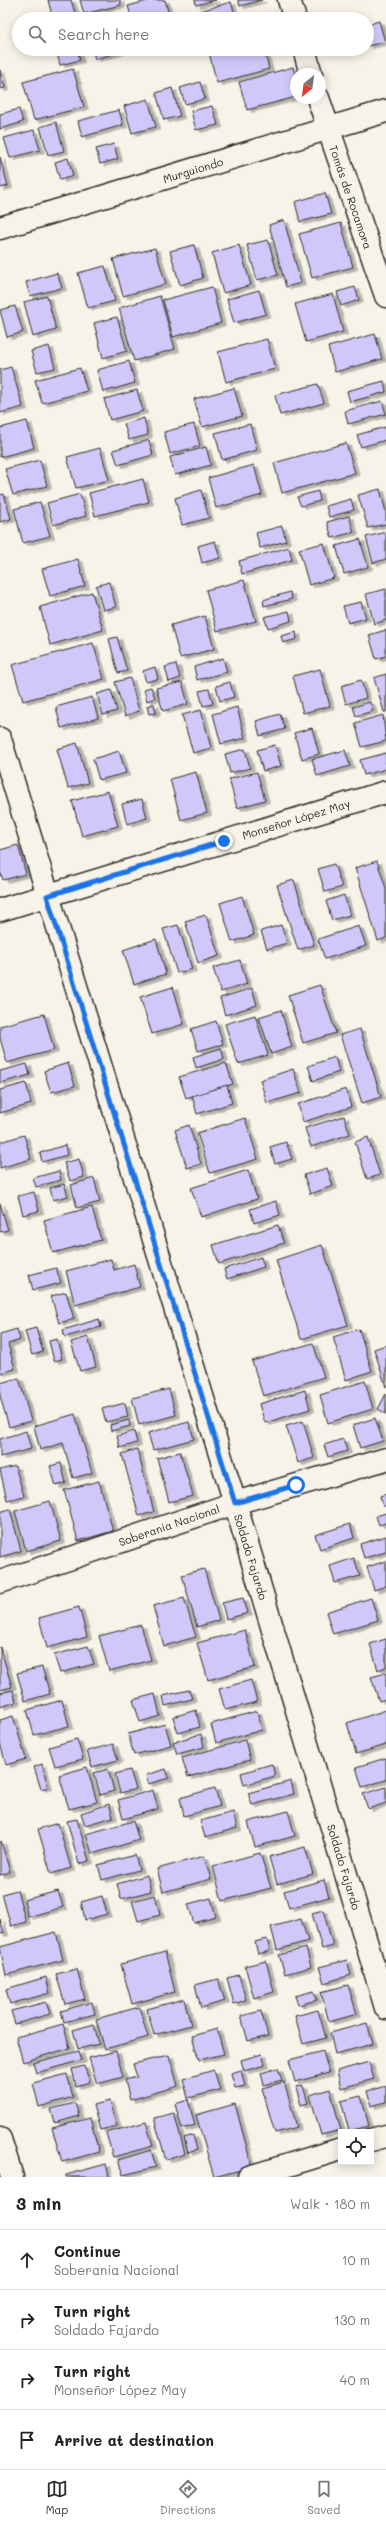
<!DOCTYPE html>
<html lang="en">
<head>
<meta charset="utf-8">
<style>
	:root { --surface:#fff; --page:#f6f6f6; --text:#222; --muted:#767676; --line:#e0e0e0; --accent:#2b2b2b }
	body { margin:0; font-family:Mali,sans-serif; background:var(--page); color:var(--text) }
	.controls { position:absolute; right:12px; bottom:12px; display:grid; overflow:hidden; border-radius:0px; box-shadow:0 2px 10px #0003 }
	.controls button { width:36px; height:36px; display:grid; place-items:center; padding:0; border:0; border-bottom:1px solid var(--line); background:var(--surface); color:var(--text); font:20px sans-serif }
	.compass { position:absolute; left:290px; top:68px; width:36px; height:36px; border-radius:50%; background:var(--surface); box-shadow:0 2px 10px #0003; rotate:209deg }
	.stop { position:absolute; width:12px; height:12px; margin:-9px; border:3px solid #1a73e8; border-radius:50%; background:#fff }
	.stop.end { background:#1a73e8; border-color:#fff; box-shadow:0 1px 4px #0008 }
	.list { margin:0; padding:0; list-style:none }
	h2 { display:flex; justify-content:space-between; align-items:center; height:52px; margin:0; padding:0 16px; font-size:17px }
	h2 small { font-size:13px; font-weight:400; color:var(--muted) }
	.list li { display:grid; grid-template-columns:26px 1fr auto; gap:12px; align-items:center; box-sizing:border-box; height:60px; padding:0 16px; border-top:1px solid var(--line) }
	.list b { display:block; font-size:15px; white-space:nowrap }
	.list p { margin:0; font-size:13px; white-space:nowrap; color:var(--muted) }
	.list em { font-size:13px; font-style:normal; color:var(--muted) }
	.icon { flex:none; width:22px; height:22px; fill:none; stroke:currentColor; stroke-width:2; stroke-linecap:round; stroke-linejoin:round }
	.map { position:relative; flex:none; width:386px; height:2177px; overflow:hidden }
	.search { position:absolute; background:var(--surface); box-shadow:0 2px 10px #0003; left:12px; right:12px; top:12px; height:44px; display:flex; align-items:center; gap:10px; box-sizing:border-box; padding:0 14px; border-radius:22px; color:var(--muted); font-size:15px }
	.sheet { height:292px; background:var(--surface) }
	nav { display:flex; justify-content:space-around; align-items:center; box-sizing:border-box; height:56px; border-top:1px solid var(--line); background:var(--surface); font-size:11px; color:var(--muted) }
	nav a { display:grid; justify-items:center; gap:2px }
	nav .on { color:var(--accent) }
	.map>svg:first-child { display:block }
	.building { fill:#d1c8fa; stroke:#2b2b2b; filter:url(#shadow) }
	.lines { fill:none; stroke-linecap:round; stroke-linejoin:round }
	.street-casing { stroke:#2b2b2b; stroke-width:25 }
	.street { stroke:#f7f3e8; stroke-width:22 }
	.route { stroke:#1a73e8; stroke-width:5 }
	.labels { text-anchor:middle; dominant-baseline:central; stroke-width:4; stroke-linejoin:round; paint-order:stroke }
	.street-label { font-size:11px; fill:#2b2b2b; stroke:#f7f3e8 }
</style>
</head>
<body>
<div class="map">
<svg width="386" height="2177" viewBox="0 0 386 2177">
	<defs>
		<filter id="shadow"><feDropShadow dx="4.5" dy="2.5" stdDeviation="0" flood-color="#0004"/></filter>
	</defs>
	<rect width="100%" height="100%" fill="#f7f3e8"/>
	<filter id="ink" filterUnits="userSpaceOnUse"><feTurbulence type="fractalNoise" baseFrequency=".025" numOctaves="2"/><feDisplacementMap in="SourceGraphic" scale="8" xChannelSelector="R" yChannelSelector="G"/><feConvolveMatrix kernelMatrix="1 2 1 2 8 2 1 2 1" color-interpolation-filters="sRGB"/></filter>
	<g filter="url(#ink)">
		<g class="building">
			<polygon points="48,0 71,0 76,16 53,19"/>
			<polygon points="80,0 120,0 121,5 84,14"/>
			<polygon points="151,0 165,0 170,19 132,19 128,6"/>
			<polygon points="195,0 216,0 196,5"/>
			<polygon points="238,0 262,0 240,6"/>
			<polygon points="231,2 235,15 222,19 195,19 193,13"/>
			<polygon points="379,21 385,42 367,46 367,25"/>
			<polygon points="71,49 77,49 80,60 60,65 57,53"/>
			<polygon points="92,49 119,49 120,52 95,59"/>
			<polygon points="208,49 264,49 269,69 217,83"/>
			<polygon points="293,67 296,79 296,97 247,110 239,82"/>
			<polygon points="73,69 84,107 34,120 23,82"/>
			<polygon points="0,70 5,88 0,89"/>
			<polygon points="200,82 205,99 185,104 180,88"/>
			<polygon points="172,88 180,116 164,120 156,93"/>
			<polygon points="148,99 156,127 132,133 124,106"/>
			<polygon points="212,106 218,125 196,130 191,111"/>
			<polygon points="19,109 23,122 0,129 0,114"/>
			<polygon points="119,110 123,125 82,137 78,121"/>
			<polygon points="56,122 64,151 48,155 40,127"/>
			<polygon points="34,130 40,150 10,158 4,138"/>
			<polygon points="114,144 118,159 100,164 96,149"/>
			<polygon points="0,157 8,186 0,188"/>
			<polygon points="68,158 73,176 60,180 55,162"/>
			<polygon points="325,193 331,214 300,222 295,202"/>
			<polygon points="284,220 301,283 286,287 269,225"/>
			<polygon points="341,223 353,267 312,278 299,234"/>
			<polygon points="268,240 278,275 257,280 247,245"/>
			<polygon points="194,245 203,278 180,285 170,251"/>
			<polygon points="239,245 251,285 223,293 212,253"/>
			<polygon points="155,248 166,284 123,296 113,259"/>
			<polygon points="105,266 115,301 88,308 78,273"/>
			<polygon points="57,273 62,288 30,296 26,282"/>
			<polygon points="212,287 221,323 173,337 163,300"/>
			<polygon points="355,287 359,300 341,306 337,292"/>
			<polygon points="259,290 266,314 234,323 227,299"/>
			<polygon points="333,294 343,332 306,342 295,304"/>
			<polygon points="47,296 56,330 33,337 24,302"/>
			<polygon points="160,296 175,349 134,361 119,308"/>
			<polygon points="15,306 23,332 7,337 0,310"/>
			<polygon points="117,317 127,351 103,358 94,323"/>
			<polygon points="375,334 382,359 335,372 328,347"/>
			<polygon points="267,339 275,369 226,382 218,352"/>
			<polygon points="49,346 55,368 37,372 31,351"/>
			<polygon points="129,361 135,383 103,392 97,370"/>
			<polygon points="11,367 23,407 0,413 0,370"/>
			<polygon points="80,368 87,391 42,403 35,380"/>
			<polygon points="384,381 386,392 350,402 347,391"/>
			<polygon points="318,384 324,403 280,415 275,395"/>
			<polygon points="234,388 242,416 202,427 194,399"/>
			<polygon points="137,390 143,411 110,420 104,399"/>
			<polygon points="382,401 386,414 348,424 345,411"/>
			<polygon points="144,418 148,435 129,440 124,424"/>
			<polygon points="27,421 34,448 0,457 0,428"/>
			<polygon points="194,424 200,446 170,454 164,432"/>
			<polygon points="250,424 257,450 222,460 215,433"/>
			<polygon points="385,427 386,440 361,447 357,435"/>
			<polygon points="149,440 153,455 118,465 113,450"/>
			<polygon points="346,443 355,473 282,493 274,463"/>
			<polygon points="206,447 211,465 175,475 170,457"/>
			<polygon points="100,448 109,480 76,488 67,457"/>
			<polygon points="40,460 47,486 13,495 5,469"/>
			<polygon points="254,465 262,495 216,508 208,478"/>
			<polygon points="143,479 149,502 95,516 89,493"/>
			<polygon points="380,489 386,512 386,524 368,528 358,495"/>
			<polygon points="201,490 209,518 182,525 175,498"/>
			<polygon points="318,491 320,501 301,506 297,497"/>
			<polygon points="4,494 11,519 0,522 0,495"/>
			<polygon points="80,494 86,516 53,525 47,503"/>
			<polygon points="351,499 354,510 329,517 326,506"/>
			<polygon points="40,502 50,536 23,543 14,509"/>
			<polygon points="349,516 354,532 332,538 327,522"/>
			<polygon points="282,526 286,541 260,548 256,533"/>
			<polygon points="386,532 386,559 373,563 366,537"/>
			<polygon points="360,539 368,567 344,574 336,546"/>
			<polygon points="215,541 220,558 202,563 198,546"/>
			<polygon points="324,543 334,578 309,585 299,549"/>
			<polygon points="289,547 292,560 242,574 239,561"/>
			<polygon points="78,559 85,586 50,596 42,569"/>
			<polygon points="244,580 256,621 217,631 206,590"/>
			<polygon points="109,582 116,607 103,610 96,586"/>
			<polygon points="386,589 386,620 374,624 366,594"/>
			<polygon points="92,592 103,630 50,645 40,607"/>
			<polygon points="290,592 292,599 264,606 263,600"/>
			<polygon points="361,602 366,618 348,623 343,606"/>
			<polygon points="289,611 291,621 268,628 264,617"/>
			<polygon points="205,616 214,649 180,658 171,625"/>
			<polygon points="386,630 386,656 376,659 369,635"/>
			<polygon points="296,632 297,639 283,643 281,636"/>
			<polygon points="117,637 127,671 118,673 109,639"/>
			<polygon points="93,643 104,679 23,701 12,665"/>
			<polygon points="223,658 227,672 197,680 194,667"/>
			<polygon points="176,664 180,678 169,682 165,667"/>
			<polygon points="155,667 158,679 146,682 143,671"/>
			<polygon points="320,669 330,706 303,713 293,676"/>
			<polygon points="386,674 386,712 384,712 374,678"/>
			<polygon points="130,678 139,711 125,716 115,682"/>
			<polygon points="361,680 366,698 346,704 341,686"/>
			<polygon points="182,682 188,704 163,711 156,688"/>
			<polygon points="230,682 234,697 220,701 216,686"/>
			<polygon points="151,687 155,698 147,701 144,689"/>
			<polygon points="209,689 213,704 203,706 199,691"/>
			<polygon points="111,690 117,711 103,715 97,694"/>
			<polygon points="92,697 98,718 61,728 56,707"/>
			<polygon points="370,702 373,711 356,716 353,707"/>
			<polygon points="154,704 156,713 149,714 147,706"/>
			<polygon points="237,707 245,738 221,744 213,714"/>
			<polygon points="201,710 211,748 193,753 182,715"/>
			<polygon points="280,714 285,729 260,736 256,721"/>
			<polygon points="383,715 386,741 362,747 355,723"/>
			<polygon points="312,728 319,754 302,759 294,733"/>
			<polygon points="77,743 88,783 68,788 57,749"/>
			<polygon points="275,745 281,766 263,771 257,750"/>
			<polygon points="245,749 250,768 230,773 225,754"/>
			<polygon points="345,750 350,766 317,776 312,759"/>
			<polygon points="119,751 126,773 99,780 93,759"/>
			<polygon points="386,753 386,769 364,775 360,760"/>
			<polygon points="196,772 207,813 181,820 170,779"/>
			<polygon points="257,772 265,800 237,808 229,779"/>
			<polygon points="108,791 118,826 82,836 72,801"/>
			<polygon points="142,799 147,818 127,824 122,804"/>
			<polygon points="18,845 26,874 3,880 0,871 0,850"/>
			<polygon points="377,861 386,888 386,938 378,941 355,868"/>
			<polygon points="334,864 342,887 325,892 318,869"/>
			<polygon points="294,880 314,945 298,950 277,885"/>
			<polygon points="344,895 350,915 332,920 326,901"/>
			<polygon points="242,896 254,935 232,942 220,903"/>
			<polygon points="206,915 219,956 198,963 185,921"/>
			<polygon points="178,925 192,969 177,973 163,929"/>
			<polygon points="281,925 287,943 267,949 261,931"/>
			<polygon points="359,926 366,946 325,959 318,939"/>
			<polygon points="156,939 166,974 134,984 123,950"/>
			<polygon points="240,960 247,984 221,992 213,968"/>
			<polygon points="320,985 336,1033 303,1043 288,995"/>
			<polygon points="173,987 184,1024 152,1034 140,997"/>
			<polygon points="252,988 257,1005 225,1015 220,998"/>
			<polygon points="281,1010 292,1047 271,1054 259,1017"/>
			<polygon points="44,1014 54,1050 7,1063 0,1038 0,1026"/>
			<polygon points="255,1015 268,1055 238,1064 225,1024"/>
			<polygon points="216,1021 223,1044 198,1051 191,1029"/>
			<polygon points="360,1029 381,1097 362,1103 340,1035"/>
			<polygon points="221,1048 224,1059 196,1068 193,1057"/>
			<polygon points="335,1057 339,1072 313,1081 308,1066"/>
			<polygon points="68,1063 75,1086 51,1092 44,1071"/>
			<polygon points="226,1063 233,1084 186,1098 179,1077"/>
			<polygon points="27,1064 30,1075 0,1083 0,1071"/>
			<polygon points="293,1069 301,1093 267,1103 260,1080"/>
			<polygon points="26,1083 31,1104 0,1113 0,1090"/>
			<polygon points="227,1085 232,1103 197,1114 192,1096"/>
			<polygon points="346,1089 351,1107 303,1122 298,1104"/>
			<polygon points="344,1116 350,1134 311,1147 305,1128"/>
			<polygon points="245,1118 258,1159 210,1173 197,1133"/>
			<polygon points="189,1125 201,1164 187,1168 175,1130"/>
			<polygon points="24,1135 31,1159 0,1168 0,1142"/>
			<polygon points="368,1137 380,1175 367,1179 355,1142"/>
			<polygon points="286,1142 292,1159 275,1164 270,1147"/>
			<polygon points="65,1145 67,1155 42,1162 40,1153"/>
			<polygon points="79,1159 84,1177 70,1181 64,1163"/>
			<polygon points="327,1168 333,1186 310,1194 304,1175"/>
			<polygon points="248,1170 257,1199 201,1217 191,1188"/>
			<polygon points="59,1171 61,1180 36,1187 33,1178"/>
			<polygon points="94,1178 100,1202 77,1208 71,1185"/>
			<polygon points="64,1184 68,1196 53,1200 50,1188"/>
			<polygon points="34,1192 39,1211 23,1215 18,1196"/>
			<polygon points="276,1201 280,1215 254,1223 250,1209"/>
			<polygon points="0,1203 8,1230 0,1232"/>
			<polygon points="92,1207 101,1240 53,1253 44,1220"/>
			<polygon points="278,1225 284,1243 219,1264 213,1245"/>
			<polygon points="322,1245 348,1325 301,1339 276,1260"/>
			<polygon points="261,1257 264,1267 227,1279 224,1269"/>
			<polygon points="111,1259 114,1270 134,1264 140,1287 75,1305 66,1271"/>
			<polygon points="56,1268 61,1283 33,1290 29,1275"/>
			<polygon points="66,1292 74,1319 59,1323 51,1296"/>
			<polygon points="99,1319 101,1327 65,1337 63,1330"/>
			<polygon points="36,1328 43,1352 32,1355 25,1331"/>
			<polygon points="17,1329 20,1340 8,1344 15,1369 0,1373 0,1334"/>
			<polygon points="359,1329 372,1371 346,1380 333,1337"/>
			<polygon points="88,1337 96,1367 80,1371 71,1342"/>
			<polygon points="57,1339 62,1359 54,1361 49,1341"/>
			<polygon points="313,1343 324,1377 263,1396 252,1361"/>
			<polygon points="386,1345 386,1387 374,1349"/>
			<polygon points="19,1378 31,1421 9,1427 0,1396 0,1383"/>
			<polygon points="365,1381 373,1409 328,1423 320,1395"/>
			<polygon points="169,1389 176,1415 139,1425 132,1398"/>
			<polygon points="305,1390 310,1409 265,1423 259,1404"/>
			<polygon points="386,1394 386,1414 378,1409"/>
			<polygon points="125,1403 128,1417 106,1422 102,1409"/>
			<polygon points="75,1414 92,1473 73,1478 63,1443 40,1450 34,1426"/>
			<polygon points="375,1418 383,1441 360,1448 353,1425"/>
			<polygon points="129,1420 130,1426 111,1431 110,1425"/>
			<polygon points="303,1421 314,1458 298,1463 286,1426"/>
			<polygon points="189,1422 194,1439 153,1450 148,1433"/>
			<polygon points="26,1431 31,1449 0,1457 0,1439"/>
			<polygon points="134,1431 137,1443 120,1448 117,1436"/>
			<polygon points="343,1439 347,1451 328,1457 324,1445"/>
			<polygon points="137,1449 154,1512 139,1516 122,1454"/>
			<polygon points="180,1452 193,1496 169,1502 157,1458"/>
			<polygon points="61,1463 66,1483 56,1486 50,1466"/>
			<polygon points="15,1466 24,1496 7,1500 0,1470"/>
			<polygon points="99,1481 113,1531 78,1541 64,1490"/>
			<polygon points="386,1494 386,1506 383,1506 380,1496"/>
			<polygon points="50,1501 61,1541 26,1551 15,1511"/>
			<polygon points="10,1509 21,1551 0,1557 0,1512"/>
			<polygon points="386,1513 386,1523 379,1525 376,1516"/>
			<polygon points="350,1524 354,1538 320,1549 315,1535"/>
			<polygon points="386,1536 386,1552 364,1558 360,1544"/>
			<polygon points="354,1558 360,1576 335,1583 330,1566"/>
			<polygon points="386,1561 386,1586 374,1590 367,1567"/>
			<polygon points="204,1569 219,1620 197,1627 182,1575"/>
			<polygon points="184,1598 196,1637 164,1646 153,1606"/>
			<polygon points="243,1598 248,1613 226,1619 222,1603"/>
			<polygon points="371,1598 378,1620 333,1634 326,1612"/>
			<polygon points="79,1607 87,1637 47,1648 39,1618"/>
			<polygon points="141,1625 151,1660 109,1671 99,1636"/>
			<polygon points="245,1630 255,1667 208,1680 197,1643"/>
			<polygon points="386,1639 386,1667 378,1670 370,1644"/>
			<polygon points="88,1646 94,1664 60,1673 54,1655"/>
			<polygon points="0,1647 12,1687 0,1690"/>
			<polygon points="42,1667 50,1694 25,1701 17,1673"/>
			<polygon points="386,1673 386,1699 379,1701 371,1677"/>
			<polygon points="251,1680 257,1702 225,1710 219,1689"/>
			<polygon points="13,1690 16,1702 0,1707 0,1693"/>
			<polygon points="189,1690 192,1699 165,1706 163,1696"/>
			<polygon points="155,1694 160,1716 140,1722 133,1700"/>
			<polygon points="62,1700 69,1726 34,1735 27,1710"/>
			<polygon points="196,1710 200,1727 178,1733 173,1717"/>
			<polygon points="386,1710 386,1745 356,1754 347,1723"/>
			<polygon points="257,1711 262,1730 216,1743 211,1724"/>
			<polygon points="13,1716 26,1759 6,1765 0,1743 0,1720"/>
			<polygon points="165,1724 171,1745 134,1755 128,1734"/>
			<polygon points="201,1734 204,1747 177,1754 173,1742"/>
			<polygon points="77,1739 83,1759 55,1766 49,1747"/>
			<polygon points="245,1740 250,1760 188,1777 182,1758"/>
			<polygon points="113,1744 118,1760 92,1767 87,1751"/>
			<polygon points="386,1758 386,1780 362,1787 356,1767"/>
			<polygon points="42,1764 48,1787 41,1789 34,1767"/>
			<polygon points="272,1764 275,1776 244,1785 241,1773"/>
			<polygon points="87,1767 97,1802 69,1809 59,1775"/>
			<polygon points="108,1769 114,1791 100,1795 94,1773"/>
			<polygon points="166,1769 169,1778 148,1784 146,1775"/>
			<polygon points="130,1770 136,1789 120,1793 115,1774"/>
			<polygon points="291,1781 294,1794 252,1805 248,1793"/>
			<polygon points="386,1787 386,1803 368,1809 363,1794"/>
			<polygon points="215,1788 220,1806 184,1816 180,1798"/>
			<polygon points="153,1790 158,1809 123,1819 118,1800"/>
			<polygon points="109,1804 113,1817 85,1825 81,1813"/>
			<polygon points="288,1811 295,1836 255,1847 248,1822"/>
			<polygon points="233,1812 237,1828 205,1837 200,1821"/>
			<polygon points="77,1819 89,1861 79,1864 67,1821"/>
			<polygon points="133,1821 139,1840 92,1854 86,1834"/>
			<polygon points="58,1823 71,1868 51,1874 38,1829"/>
			<polygon points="1,1841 10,1872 0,1875 0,1842"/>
			<polygon points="305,1847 313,1874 277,1884 269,1857"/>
			<polygon points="260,1853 271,1888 222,1901 213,1866"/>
			<polygon points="135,1855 139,1870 102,1880 98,1865"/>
			<polygon points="204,1856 211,1879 163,1892 157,1869"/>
			<polygon points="147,1875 151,1891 121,1899 117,1884"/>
			<polygon points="324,1880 329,1897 289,1908 284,1891"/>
			<polygon points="17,1890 26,1922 11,1926 2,1894"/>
			<polygon points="58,1891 63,1907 28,1917 24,1900"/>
			<polygon points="155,1895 160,1915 138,1921 132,1901"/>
			<polygon points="102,1896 107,1914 85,1920 81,1902"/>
			<polygon points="211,1898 216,1917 194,1923 188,1904"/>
			<polygon points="323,1910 333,1946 322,1949 312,1913"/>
			<polygon points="0,1919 4,1933 0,1934"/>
			<polygon points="301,1919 308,1941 277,1950 271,1927"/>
			<polygon points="56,1932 63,1960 6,1975 0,1947"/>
			<polygon points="267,1939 270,1951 258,1954 255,1942"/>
			<polygon points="306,1948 311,1967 285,1974 279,1955"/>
			<polygon points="165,1952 175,1992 132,2004 121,1964"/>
			<polygon points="347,1960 351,1975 324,1983 319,1967"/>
			<polygon points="266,1961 274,1992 254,1998 245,1966"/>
			<polygon points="77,1969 85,1999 65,2004 56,1974"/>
			<polygon points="239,1975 246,2000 234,2004 227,1978"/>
			<polygon points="46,1977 50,1993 10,2004 6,1989"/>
			<polygon points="218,1979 225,2001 201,2008 195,1985"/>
			<polygon points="348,1985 357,2014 329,2022 321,1992"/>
			<polygon points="314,1991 317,2000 298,2005 295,1996"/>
			<polygon points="184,1999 191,2025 154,2035 147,2009"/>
			<polygon points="46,2002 50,2014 15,2024 11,2011"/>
			<polygon points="92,2002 95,2014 64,2022 61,2011"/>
			<polygon points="139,2007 148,2037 105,2049 96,2019"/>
			<polygon points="318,2010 326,2038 303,2044 295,2016"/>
			<polygon points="261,2011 268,2036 248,2041 241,2016"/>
			<polygon points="367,2023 373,2044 335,2054 330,2033"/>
			<polygon points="63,2024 70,2048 23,2062 16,2037"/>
			<polygon points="94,2024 99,2044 78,2049 73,2030"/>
			<polygon points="217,2029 224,2054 199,2060 192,2036"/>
			<polygon points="79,2051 82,2060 36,2073 33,2063"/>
			<polygon points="116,2051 123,2077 97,2084 89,2058"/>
			<polygon points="323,2051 329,2073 295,2082 289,2060"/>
			<polygon points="262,2054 265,2065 244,2071 241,2060"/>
			<polygon points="169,2055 178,2086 130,2100 125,2080 137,2077 133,2064"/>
			<polygon points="369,2062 374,2079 341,2088 337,2071"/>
			<polygon points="84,2066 90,2082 76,2086 72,2069"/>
			<polygon points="278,2068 282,2080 264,2085 261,2073"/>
			<polygon points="214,2070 220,2090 188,2098 183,2079"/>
			<polygon points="241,2070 245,2086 235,2088 231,2073"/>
			<polygon points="67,2074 73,2097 39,2107 33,2083"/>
			<polygon points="284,2082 297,2127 275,2133 262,2088"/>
			<polygon points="303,2086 308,2103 301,2105 296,2087"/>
			<polygon points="386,2086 386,2102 371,2106 367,2091"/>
			<polygon points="330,2089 341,2130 321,2135 310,2095"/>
			<polygon points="361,2096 369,2126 349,2131 341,2101"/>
			<polygon points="188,2100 195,2125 182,2129 175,2104"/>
			<polygon points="110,2101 117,2126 100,2130 93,2105"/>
			<polygon points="75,2103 79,2116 55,2123 51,2109"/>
			<polygon points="235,2104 252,2167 214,2177 196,2115"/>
			<polygon points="174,2113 185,2154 166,2160 154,2118"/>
			<polygon points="90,2118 99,2152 62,2162 52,2128"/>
			<polygon points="146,2122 153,2146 113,2157 106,2133"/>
			<polygon points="193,2135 197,2150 188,2153 184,2138"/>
			<polygon points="151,2150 156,2167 123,2175 118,2160"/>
			<polygon points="106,2164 109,2177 66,2177 66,2175"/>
		</g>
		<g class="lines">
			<g class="street-casing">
				<g id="street">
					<polyline points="289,0 295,19"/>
					<polyline points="304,49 311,74"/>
					<polyline points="318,98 386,296"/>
					<polyline points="0,228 386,111"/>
					<polyline points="0,739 235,1503 386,2008"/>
					<polyline points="0,910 386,792"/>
					<polyline points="0,1582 235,1503 386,1459"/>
					<polyline points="0,2139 12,2177"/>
					<polyline points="371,2140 386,2136"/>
					<polyline points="249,2177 341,2149"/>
				</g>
			</g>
			<use href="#street" class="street"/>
		</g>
	</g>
	<g class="lines" filter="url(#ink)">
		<polyline class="route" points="224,841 47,896 235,1503 296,1485"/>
	</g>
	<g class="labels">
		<g class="street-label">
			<text transform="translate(193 170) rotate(-17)">Murguiondo</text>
			<text transform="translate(351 197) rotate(71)">Tomás de Rocamora</text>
			<text transform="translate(296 819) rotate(-17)">Monseñor López May</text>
			<text transform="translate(169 1525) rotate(-19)">Soberanía Nacional</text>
			<text transform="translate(251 1557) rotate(73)">Soldado Fajardo</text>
			<text transform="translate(344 1867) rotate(73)">Soldado Fajardo</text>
		</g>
	</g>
</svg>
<div class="controls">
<button><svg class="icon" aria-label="locate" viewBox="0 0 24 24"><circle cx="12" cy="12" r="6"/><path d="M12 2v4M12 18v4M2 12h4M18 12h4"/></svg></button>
</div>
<svg class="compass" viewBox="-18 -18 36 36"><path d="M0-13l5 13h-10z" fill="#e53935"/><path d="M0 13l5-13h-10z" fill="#767676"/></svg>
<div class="stop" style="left:296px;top:1485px"></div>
<div class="stop end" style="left:224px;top:841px"></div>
<div class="search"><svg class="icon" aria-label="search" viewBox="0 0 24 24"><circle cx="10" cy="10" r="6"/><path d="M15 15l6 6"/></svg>Search here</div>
</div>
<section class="sheet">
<h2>3 min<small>Walk · 180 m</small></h2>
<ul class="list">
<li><svg class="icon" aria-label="ahead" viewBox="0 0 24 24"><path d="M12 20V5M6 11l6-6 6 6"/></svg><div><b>Continue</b><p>Soberanía Nacional</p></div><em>10 m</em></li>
<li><svg class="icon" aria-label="right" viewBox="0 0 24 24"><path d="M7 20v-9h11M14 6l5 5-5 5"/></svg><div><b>Turn right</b><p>Soldado Fajardo</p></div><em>130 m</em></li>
<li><svg class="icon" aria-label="right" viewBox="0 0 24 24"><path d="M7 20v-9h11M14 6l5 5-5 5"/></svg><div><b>Turn right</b><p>Monseñor López May</p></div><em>40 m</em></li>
<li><svg class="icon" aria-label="arrive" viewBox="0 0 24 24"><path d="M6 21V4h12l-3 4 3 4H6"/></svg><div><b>Arrive at destination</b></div></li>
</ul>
</section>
<nav>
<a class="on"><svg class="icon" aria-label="map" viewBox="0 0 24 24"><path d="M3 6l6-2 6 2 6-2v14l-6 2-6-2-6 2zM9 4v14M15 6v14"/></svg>Map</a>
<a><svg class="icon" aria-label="directions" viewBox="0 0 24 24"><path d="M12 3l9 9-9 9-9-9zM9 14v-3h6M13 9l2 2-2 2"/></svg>Directions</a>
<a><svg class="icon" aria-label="saved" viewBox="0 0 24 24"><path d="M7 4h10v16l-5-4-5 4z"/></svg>Saved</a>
</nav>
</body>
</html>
